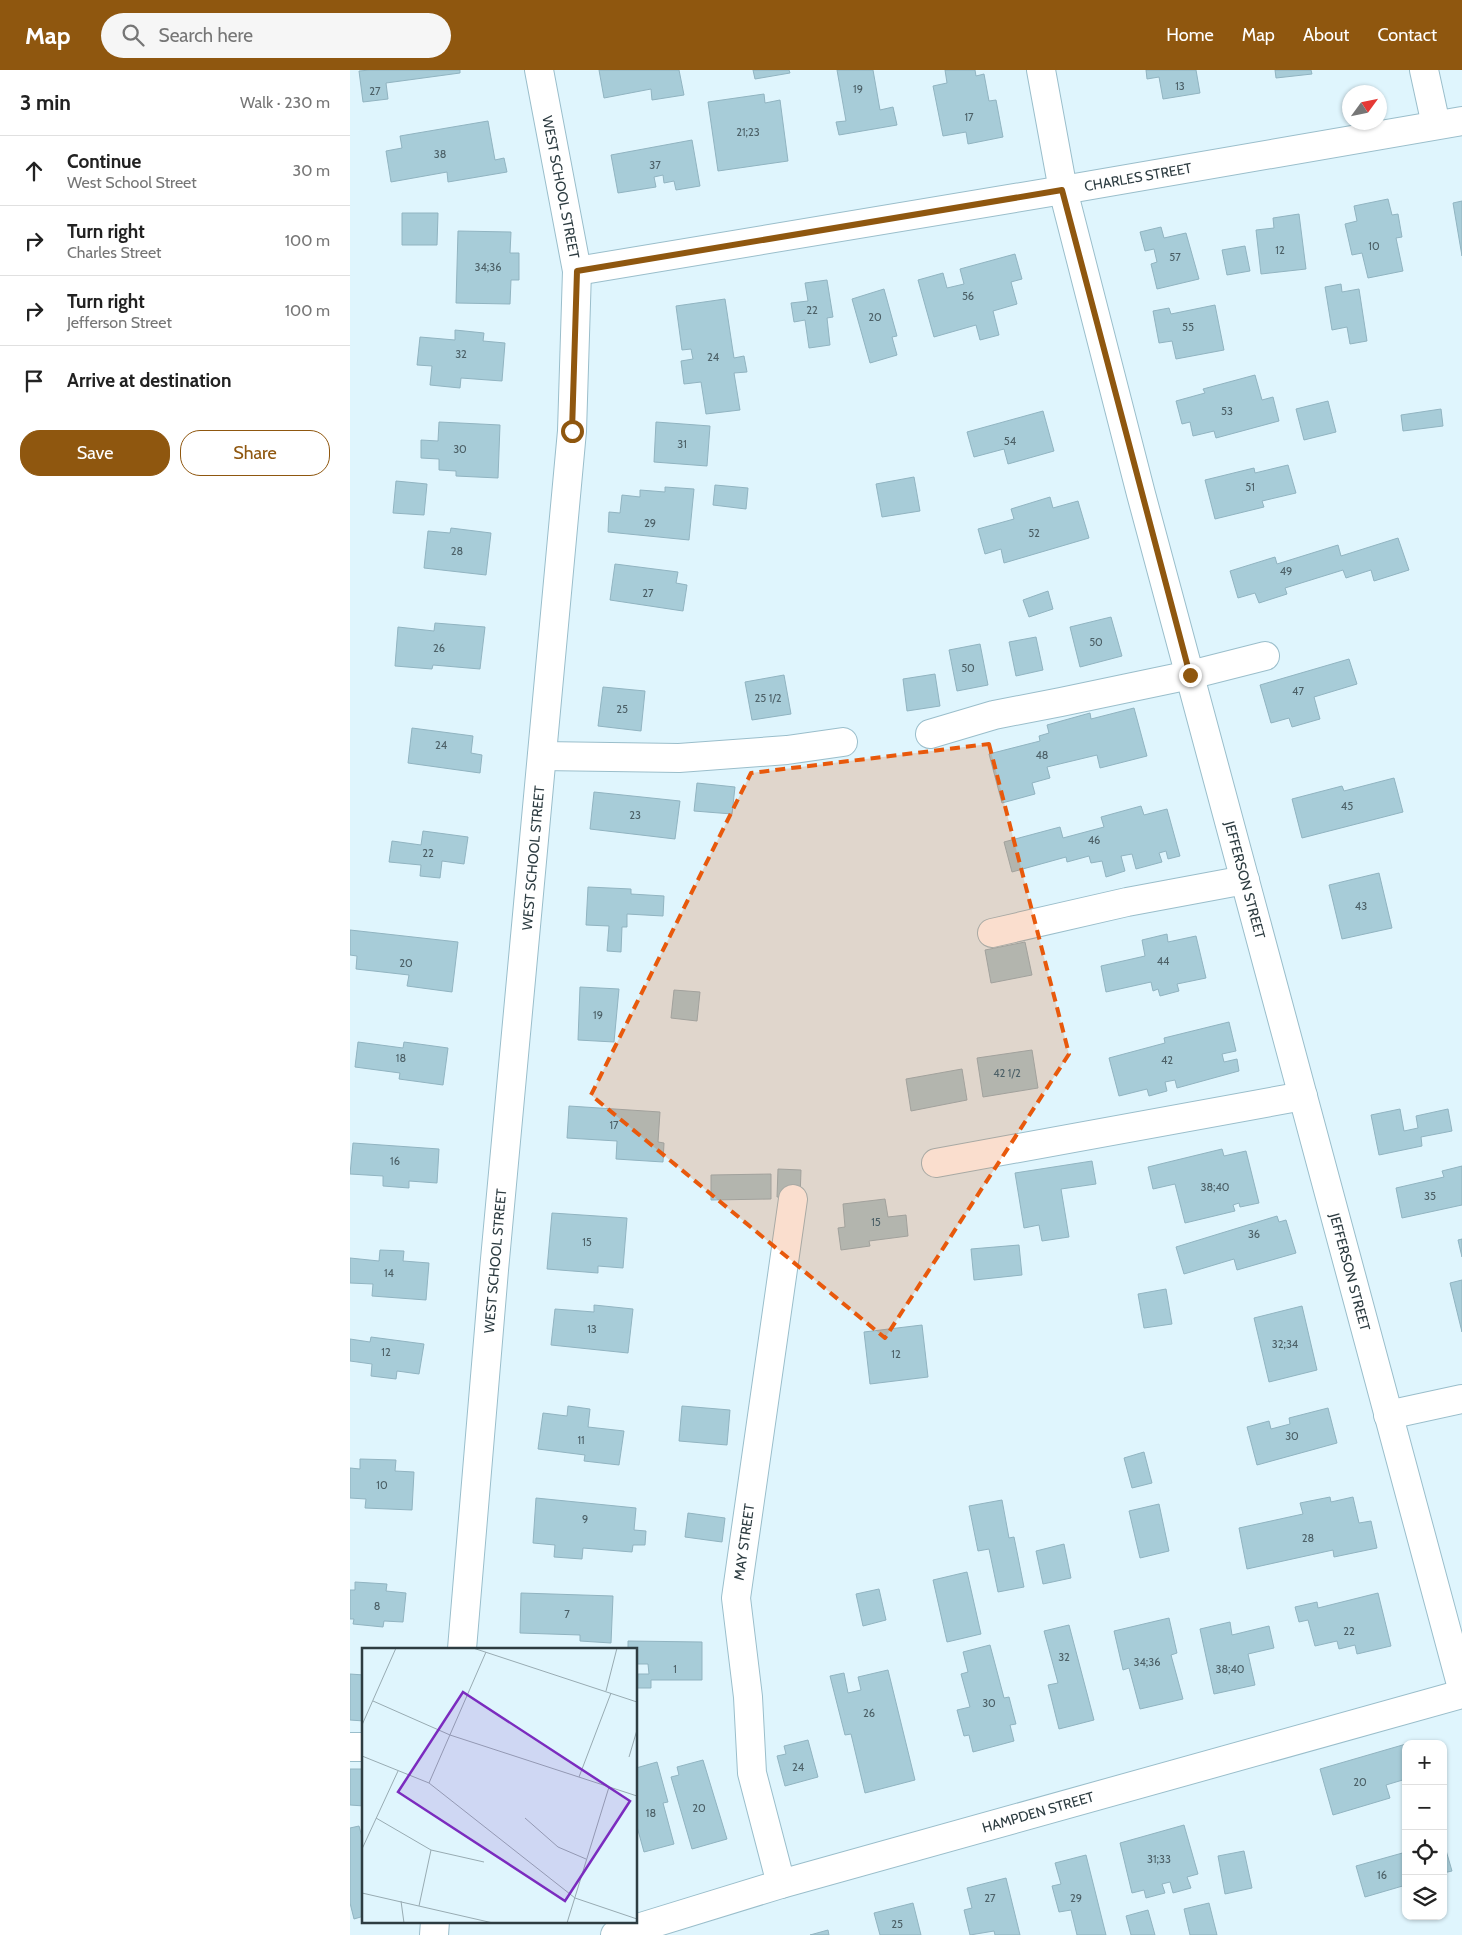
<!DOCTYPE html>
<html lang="en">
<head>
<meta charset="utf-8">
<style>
	:root { --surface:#fff; --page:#f6f6f6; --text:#222; --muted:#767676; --line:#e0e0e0; --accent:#8f570f }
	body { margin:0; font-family:Cabin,sans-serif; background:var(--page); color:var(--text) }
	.controls { position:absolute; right:15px; bottom:15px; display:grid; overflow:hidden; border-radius:10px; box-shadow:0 1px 4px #0004 }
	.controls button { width:45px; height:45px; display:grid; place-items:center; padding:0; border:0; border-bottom:1px solid var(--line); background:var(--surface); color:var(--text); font:25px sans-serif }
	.compass { position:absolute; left:992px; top:15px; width:45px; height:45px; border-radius:50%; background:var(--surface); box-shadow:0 1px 4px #0004; rotate:57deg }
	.stop { position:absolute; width:15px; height:15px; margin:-11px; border:4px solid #8f570f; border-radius:50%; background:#fff }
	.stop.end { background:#8f570f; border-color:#fff; box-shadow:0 1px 5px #0008 }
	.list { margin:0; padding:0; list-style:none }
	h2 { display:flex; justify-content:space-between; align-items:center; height:65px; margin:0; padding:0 20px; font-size:21px }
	h2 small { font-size:16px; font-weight:400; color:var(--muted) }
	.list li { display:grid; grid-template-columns:32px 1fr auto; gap:15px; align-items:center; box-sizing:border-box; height:70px; padding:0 20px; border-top:1px solid var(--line) }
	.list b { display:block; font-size:19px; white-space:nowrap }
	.list p { margin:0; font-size:16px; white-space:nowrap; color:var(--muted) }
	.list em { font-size:16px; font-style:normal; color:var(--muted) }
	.actions { display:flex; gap:10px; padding:15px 20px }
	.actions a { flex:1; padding:11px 0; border:1px solid var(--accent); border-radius:20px; text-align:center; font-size:18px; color:var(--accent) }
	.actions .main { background:var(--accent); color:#fff }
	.icon { flex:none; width:28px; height:28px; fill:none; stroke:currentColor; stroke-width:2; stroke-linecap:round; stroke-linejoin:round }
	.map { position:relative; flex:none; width:1112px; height:1865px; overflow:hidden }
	header { display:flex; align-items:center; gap:30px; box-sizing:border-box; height:70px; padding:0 25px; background:var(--accent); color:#fff }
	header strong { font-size:24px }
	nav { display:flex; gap:28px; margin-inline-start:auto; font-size:18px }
	.search { width:350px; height:45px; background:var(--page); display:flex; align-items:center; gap:12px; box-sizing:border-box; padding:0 18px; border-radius:28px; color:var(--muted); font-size:19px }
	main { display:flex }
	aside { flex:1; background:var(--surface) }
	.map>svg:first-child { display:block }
	.building { fill:#a7ccd8; stroke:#91b4c1 }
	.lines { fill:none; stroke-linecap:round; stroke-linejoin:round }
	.minor-casing { stroke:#9abecb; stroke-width:30 }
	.minor { stroke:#fff; stroke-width:28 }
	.route { stroke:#8f570f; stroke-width:6 }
	.marked { fill:#e8590c; fill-opacity:0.2; stroke:#e8590c; stroke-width:4; stroke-dasharray:10 6; stroke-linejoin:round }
	.labels { text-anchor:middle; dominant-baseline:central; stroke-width:4; stroke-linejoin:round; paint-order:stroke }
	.number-label { font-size:11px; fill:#4c6067 }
	.street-label { font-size:14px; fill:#2d3c41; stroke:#fff }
	.inset-road { fill:none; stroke:#98abb2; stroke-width:1 }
	.view { fill:#7b2cbf; fill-opacity:0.15; stroke:#7b2cbf; stroke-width:2.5 }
	.inset-edge { fill:none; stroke:#2d3c41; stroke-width:2.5 }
</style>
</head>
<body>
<header>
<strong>Map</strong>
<div class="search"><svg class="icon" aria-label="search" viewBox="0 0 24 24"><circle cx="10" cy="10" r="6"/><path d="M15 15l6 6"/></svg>Search here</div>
<nav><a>Home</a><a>Map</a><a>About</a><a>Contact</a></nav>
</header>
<main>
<aside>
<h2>3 min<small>Walk · 230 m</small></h2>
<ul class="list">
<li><svg class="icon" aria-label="ahead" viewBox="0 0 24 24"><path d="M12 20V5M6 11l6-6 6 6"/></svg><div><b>Continue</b><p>West School Street</p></div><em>30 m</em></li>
<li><svg class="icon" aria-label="right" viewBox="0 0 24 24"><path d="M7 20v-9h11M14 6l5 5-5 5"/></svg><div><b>Turn right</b><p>Charles Street</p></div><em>100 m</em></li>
<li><svg class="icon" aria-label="right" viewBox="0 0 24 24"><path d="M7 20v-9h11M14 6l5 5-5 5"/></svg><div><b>Turn right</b><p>Jefferson Street</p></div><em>100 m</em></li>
<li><svg class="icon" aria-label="arrive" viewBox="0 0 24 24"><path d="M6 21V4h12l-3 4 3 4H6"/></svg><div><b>Arrive at destination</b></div></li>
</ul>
<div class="actions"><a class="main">Save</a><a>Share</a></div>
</aside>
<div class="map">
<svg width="1112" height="1865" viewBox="0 0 1112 1865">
	<rect width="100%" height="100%" fill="#dff5fd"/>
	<g class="building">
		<polygon points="20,0 110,0 110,3 36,13 38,29 13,32 9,1"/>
		<polygon points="249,0 329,0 334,25 302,30 301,19 254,28"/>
		<polygon points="403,0 439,0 440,3 405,9"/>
		<polygon points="487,0 523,0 530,40 543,37 547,55 489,65 486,52 496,51"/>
		<polygon points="595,0 625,0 626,6 634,4 639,31 646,30 653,67 618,74 616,62 593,66 583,16 597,13"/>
		<polygon points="796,0 846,0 850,23 813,29 809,7 797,9"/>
		<polygon points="925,0 961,0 962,4 926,8"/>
		<polygon points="414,24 415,33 430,30 438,91 368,101 358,32"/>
		<polygon points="138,51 145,90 154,88 157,102 98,112 97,102 41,112 36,81 52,78 50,66"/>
		<polygon points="342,70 350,116 326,120 324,111 314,113 313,105 304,107 306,117 268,123 261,85"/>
		<polygon points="1038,129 1042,145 1048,144 1052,167 1046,168 1053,201 1018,208 1012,183 1002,185 995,154 1007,151 1004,136"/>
		<polygon points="1112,131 1112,186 1103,133"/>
		<polygon points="52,143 88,143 87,175 52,175"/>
		<polygon points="949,144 956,199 911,204 906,160 924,158 923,148"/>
		<polygon points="811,157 814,168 836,163 849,209 807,219 801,194 807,192 804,179 795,181 790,162"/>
		<polygon points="108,161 161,162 160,183 169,183 169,210 161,210 160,234 106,233"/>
		<polygon points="895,176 900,201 877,205 872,180"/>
		<polygon points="665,184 672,209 661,212 667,234 643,241 649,265 630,270 626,255 584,267 568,210 593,203 597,218 614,214 610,199"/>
		<polygon points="477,210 483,247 477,248 480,275 459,278 455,250 444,252 441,233 458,231 455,213"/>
		<polygon points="991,214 992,222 1009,219 1017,271 1000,274 997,257 982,260 975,217"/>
		<polygon points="534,219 547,266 542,267 547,285 520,293 502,229"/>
		<polygon points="375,229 384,288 394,286 397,302 384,303 390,340 356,344 351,312 334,314 331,291 343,289 341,279 332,280 326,236"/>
		<polygon points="865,235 874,280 826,289 822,271 809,273 803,241 819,238 821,244"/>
		<polygon points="105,260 134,263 133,271 155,273 152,311 111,308 110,318 80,315 82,296 67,295 70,267 105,270"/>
		<polygon points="905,305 912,330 923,327 929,351 866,368 864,361 843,366 840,352 832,354 826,331 855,323 853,319"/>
		<polygon points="978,331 986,362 954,370 946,339"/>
		<polygon points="1091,339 1093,356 1053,361 1051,345"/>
		<polygon points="693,341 704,381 658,394 654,379 624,387 617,362"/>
		<polygon points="89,352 150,355 148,408 106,406 106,401 89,400 89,389 71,388 71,370 88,371"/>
		<polygon points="306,352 360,356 357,396 304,392"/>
		<polygon points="938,395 946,423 912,431 914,437 865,449 855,410 904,398 905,403"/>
		<polygon points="564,407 570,441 532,447 526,414"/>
		<polygon points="46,411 77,414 74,445 43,443"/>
		<polygon points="365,415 398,418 396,439 363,435"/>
		<polygon points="315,417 344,419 339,470 258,462 259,442 270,443 272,425 290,427 290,420 315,422"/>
		<polygon points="700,427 703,438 728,431 739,468 654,493 651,479 635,484 628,459 664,449 661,439"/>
		<polygon points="101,458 141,463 136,505 74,498 78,461 100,463"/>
		<polygon points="1048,468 1059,500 1024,511 1021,500 996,508 993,500 935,518 937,524 909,533 905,523 888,528 880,501 925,487 927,494 988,475 991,486"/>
		<polygon points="265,494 328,502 326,513 337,515 333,541 260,530"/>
		<polygon points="698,521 703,539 679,547 673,530"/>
		<polygon points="761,547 772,586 730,597 720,557"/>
		<polygon points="85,553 135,557 130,599 83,595 82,599 45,596 48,557 84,561"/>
		<polygon points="686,567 693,600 666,606 659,572"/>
		<polygon points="630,574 638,615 607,621 599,580"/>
		<polygon points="999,589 1007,614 964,627 970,649 942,657 939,648 921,653 910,615"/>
		<polygon points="585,604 590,636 557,641 553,609"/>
		<polygon points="434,605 441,644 402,650 395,612"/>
		<polygon points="253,617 295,621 291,661 248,656"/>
		<polygon points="784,638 797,686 750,698 747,685 697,697 700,708 682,713 685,724 652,733 639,684 690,671 689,666 699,663 697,655 740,643 741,649"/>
		<polygon points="62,658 123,666 121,683 132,685 130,703 58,693"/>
		<polygon points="1044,708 1053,742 952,768 942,729 992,716 994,721"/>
		<polygon points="347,713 385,717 382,744 344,741"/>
		<polygon points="244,722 330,731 325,769 240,759"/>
		<polygon points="791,736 794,745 817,739 830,786 818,789 816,781 809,783 812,792 786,799 782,784 771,786 775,801 756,807 752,791 741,793 739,786 717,792 716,787 662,802 654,772 710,757 713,768 754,757 751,747"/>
		<polygon points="73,761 118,767 114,794 92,791 90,808 70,806 71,795 39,792 42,771 71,775"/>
		<polygon points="1029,803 1042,858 992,869 979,815"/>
		<polygon points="238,817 281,819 281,824 314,826 313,846 277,844 277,857 272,857 271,882 257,881 259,856 236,855"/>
		<polygon points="0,860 108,872 102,922 57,916 59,905 6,899 7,886 0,885"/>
		<polygon points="817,864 818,872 846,866 856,908 827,914 829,921 810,926 808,919 803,921 801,912 756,922 751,896 795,886 792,870"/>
		<polygon points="675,872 682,905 641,913 635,880"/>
		<polygon points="230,917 269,919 264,972 228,970"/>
		<polygon points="324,920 350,922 347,951 321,948"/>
		<polygon points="879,952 886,981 872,984 874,992 887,989 889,1001 827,1018 825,1010 815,1012 817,1021 799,1026 797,1019 769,1026 759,988 815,973 814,968"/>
		<polygon points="8,972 53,978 54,972 98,978 93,1015 49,1009 50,1003 5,997"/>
		<polygon points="682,980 688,1018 633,1027 627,988"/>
		<polygon points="612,999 617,1030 561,1041 556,1009"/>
		<polygon points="219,1036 310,1042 308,1072 314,1073 313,1092 266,1089 267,1071 217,1068"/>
		<polygon points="1050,1039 1054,1061 1068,1058 1066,1046 1098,1039 1102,1061 1071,1067 1072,1076 1029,1085 1021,1045"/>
		<polygon points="3,1073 89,1079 87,1113 59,1111 59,1118 33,1116 33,1106 0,1104"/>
		<polygon points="872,1079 874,1086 896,1081 909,1133 890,1137 889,1133 883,1135 885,1141 835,1153 825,1114 803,1119 798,1097"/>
		<polygon points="742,1091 746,1114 711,1119 719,1167 692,1171 689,1155 674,1158 665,1103"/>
		<polygon points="1112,1096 1112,1135 1052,1148 1046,1118 1094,1107 1092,1101"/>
		<polygon points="428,1099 451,1100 450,1128 427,1127"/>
		<polygon points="421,1104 421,1129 361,1130 361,1105"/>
		<polygon points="535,1129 538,1147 556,1145 558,1166 519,1171 520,1176 491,1180 488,1158 495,1157 493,1134"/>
		<polygon points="202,1143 277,1148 273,1198 248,1196 248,1203 197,1199"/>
		<polygon points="927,1146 929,1152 936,1150 946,1183 887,1200 884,1189 834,1204 826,1177"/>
		<polygon points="1112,1169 1112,1187 1108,1170"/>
		<polygon points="669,1175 672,1205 624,1210 621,1179"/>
		<polygon points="30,1180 54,1181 53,1191 79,1193 76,1230 22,1226 23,1214 0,1213 0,1188 29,1191"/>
		<polygon points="1112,1210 1112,1262 1100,1213"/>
		<polygon points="816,1219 822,1254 794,1258 788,1224"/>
		<polygon points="244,1235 283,1239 278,1283 201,1275 205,1239 244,1242"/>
		<polygon points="952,1236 967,1300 919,1312 904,1248"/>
		<polygon points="572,1255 578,1307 520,1314 514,1262"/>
		<polygon points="21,1267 74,1274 69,1304 47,1301 46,1309 21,1306 22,1294 0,1291 0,1269 20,1272"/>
		<polygon points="218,1336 240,1339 238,1357 274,1361 269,1395 234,1391 235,1385 188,1379 193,1343 217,1346"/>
		<polygon points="332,1336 380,1340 377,1375 329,1371"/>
		<polygon points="978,1338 987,1373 907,1395 897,1357 919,1351 921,1359 940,1354 939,1348"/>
		<polygon points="794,1382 802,1413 782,1418 774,1388"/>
		<polygon points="10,1389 46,1390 45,1401 64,1402 62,1440 15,1438 16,1429 0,1428 0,1398 10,1399"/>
		<polygon points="980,1427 981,1432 1003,1427 1009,1453 1021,1451 1027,1478 984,1487 983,1480 897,1499 889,1458 953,1444 950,1433"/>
		<polygon points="186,1428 286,1438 284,1460 296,1461 295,1475 283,1475 282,1482 233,1478 232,1489 204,1487 205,1475 183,1473"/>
		<polygon points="652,1430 659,1468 664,1467 674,1517 648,1522 639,1479 628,1481 619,1436"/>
		<polygon points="809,1434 819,1481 790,1488 779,1441"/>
		<polygon points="338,1443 375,1448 372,1472 335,1467"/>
		<polygon points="714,1474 721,1508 693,1514 686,1481"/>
		<polygon points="617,1502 631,1564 597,1572 583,1510"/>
		<polygon points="5,1512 37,1514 36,1521 56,1523 53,1552 34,1551 33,1557 3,1554 4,1549 0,1549 0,1520 5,1520"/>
		<polygon points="529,1519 536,1550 513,1556 506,1524"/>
		<polygon points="171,1523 263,1526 261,1573 230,1571 230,1565 170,1563"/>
		<polygon points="1028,1523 1041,1576 1007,1584 1005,1575 989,1579 987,1571 965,1576 958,1550 949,1552 945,1537 967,1532 968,1538"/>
		<polygon points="819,1548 827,1583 821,1585 833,1629 790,1639 779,1598 773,1600 764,1561"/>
		<polygon points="880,1552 882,1565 919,1556 924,1578 898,1584 905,1615 864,1624 850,1559"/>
		<polygon points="719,1555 744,1650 709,1659 698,1615 708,1613 694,1561"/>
		<polygon points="278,1571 352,1572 352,1610 301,1610 301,1618 287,1618 288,1604 299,1604 298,1594 286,1594 286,1579 278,1579"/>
		<polygon points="640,1575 654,1628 659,1627 666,1654 660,1655 664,1671 623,1682 619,1665 614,1666 607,1640 620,1637 611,1604 618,1602 613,1582"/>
		<polygon points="538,1600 565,1710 515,1723 501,1664 495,1665 480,1606 494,1603 498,1623 511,1620 508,1607"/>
		<polygon points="0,1604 14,1605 14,1651 0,1650"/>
		<polygon points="458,1670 468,1707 435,1716 427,1686 436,1684 434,1676"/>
		<polygon points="1056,1674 1056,1709 1036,1715 1040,1728 983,1745 970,1699"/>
		<polygon points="353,1690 377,1769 342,1779 321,1707 329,1705 327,1697"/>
		<polygon points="307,1692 318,1732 313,1733 324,1774 294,1782 286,1753 286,1698"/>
		<polygon points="0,1699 14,1699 14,1736 0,1735"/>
		<polygon points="834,1755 848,1804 837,1807 841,1818 823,1823 820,1812 812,1814 815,1823 796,1828 794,1820 782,1823 770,1773"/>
		<polygon points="9,1756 14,1774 14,1846 4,1849 0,1833 0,1758"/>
		<polygon points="1093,1770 1102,1801 1093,1803"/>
		<polygon points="894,1781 902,1818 875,1824 868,1786"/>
		<polygon points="1056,1782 1056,1815 1015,1827 1006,1796"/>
		<polygon points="736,1785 756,1865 727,1865 721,1840 709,1842 702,1816 711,1814 705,1793"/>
		<polygon points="656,1808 670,1865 645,1865 644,1861 620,1865 614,1840 622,1838 617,1818"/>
		<polygon points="563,1833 571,1865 530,1865 524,1843"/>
		<polygon points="859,1833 867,1865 840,1865 834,1839"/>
		<polygon points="798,1840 805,1865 781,1865 776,1846"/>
		<polygon points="478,1860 479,1865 460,1865"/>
	</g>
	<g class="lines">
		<g class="minor-casing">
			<g id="minor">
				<polyline points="691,0 713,120 791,424 1112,1618"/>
				<polyline points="1074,0 1086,55"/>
				<polyline points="227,201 713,120 1112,51"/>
				<polyline points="580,664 644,645 711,632 840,605 915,586"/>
				<polyline points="192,686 329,688 437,680 493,672"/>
				<polyline points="642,863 777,832 895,810"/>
				<polyline points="586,1093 953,1026"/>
				<polyline points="1038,1345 1112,1329"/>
				<polyline points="112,1579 144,1200 222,361 227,201 189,0"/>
				<polyline points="0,1677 14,1677"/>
				<polyline points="431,1814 402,1703 398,1627 386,1528 443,1129"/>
				<polyline points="84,1865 85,1851"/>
				<polyline points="265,1865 431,1814 1112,1624"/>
			</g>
		</g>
		<use href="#minor" class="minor"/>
	</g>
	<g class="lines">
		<polyline class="route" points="222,361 227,201 712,120 840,605"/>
	</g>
	<path class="marked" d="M639 674 719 984 535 1268 241 1025 401 703Z"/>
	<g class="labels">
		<g class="number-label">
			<text x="830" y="16">13</text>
			<text x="508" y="19">19</text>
			<text x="25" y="21">27</text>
			<text x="619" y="47">17</text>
			<text x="398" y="62">21;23</text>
			<text x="90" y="84">38</text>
			<text x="305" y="95">37</text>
			<text x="1024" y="176">10</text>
			<text x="930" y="180">12</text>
			<text x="825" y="187">57</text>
			<text x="138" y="197">34;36</text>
			<text x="618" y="226">56</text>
			<text x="462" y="240">22</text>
			<text x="525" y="247">20</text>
			<text x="838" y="257">55</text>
			<text x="111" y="284">32</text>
			<text x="363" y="287">24</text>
			<text x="877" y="341">53</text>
			<text x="660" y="371">54</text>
			<text x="332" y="374">31</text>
			<text x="110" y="379">30</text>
			<text x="900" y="417">51</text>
			<text x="300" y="453">29</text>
			<text x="684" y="463">52</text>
			<text x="107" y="481">28</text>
			<text x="936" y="501">49</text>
			<text x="298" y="523">27</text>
			<text x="746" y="572">50</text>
			<text x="89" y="578">26</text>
			<text x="618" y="598">50</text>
			<text x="948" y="621">47</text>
			<text x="418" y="628">25 1/2</text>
			<text x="272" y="639">25</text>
			<text x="91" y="675">24</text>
			<text x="692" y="685">48</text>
			<text x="997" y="736">45</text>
			<text x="285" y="745">23</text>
			<text x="744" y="770">46</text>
			<text x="78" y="783">22</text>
			<text x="1011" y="836">43</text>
			<text x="813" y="891">44</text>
			<text x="56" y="893">20</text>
			<text x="248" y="945">19</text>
			<text x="51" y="988">18</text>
			<text x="817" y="990">42</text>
			<text x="657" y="1003">42 1/2</text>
			<text x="264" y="1055">17</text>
			<text x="45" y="1091">16</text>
			<text x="865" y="1117">38;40</text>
			<text x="1080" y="1126">35</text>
			<text x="526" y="1152">15</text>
			<text x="904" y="1164">36</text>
			<text x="237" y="1172">15</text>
			<text x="39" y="1203">14</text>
			<text x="242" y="1259">13</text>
			<text x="935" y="1274">32;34</text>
			<text x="36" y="1282">12</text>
			<text x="546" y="1284">12</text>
			<text x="942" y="1366">30</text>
			<text x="231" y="1370">11</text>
			<text x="32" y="1415">10</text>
			<text x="235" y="1449">9</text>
			<text x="958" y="1468">28</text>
			<text x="27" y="1536">8</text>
			<text x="217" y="1544">7</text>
			<text x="999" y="1561">22</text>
			<text x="714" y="1587">32</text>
			<text x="797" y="1592">34;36</text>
			<text x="325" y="1599">1</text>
			<text x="880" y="1599">38;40</text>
			<text x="639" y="1633">30</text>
			<text x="519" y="1643">26</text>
			<text x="448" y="1697">24</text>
			<text x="1010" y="1712">20</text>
			<text x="349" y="1738">20</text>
			<text x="301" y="1743">18</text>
			<text x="809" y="1789">31;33</text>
			<text x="1032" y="1805">16</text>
			<text x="640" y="1828">27</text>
			<text x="726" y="1828">29</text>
			<text x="547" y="1854">25</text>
		</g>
		<g class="street-label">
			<text transform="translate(788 107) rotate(-10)">CHARLES STREET</text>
			<text transform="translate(211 117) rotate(79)">WEST SCHOOL STREET</text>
			<text transform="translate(183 788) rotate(-85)">WEST SCHOOL STREET</text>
			<text transform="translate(895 810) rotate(75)">JEFFERSON STREET</text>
			<text transform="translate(145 1191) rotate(-85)">WEST SCHOOL STREET</text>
			<text transform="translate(1000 1202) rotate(75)">JEFFERSON STREET</text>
			<text transform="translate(394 1472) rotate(-82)">MAY STREET</text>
			<text transform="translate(688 1742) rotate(-16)">HAMPDEN STREET</text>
		</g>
	</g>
	<g transform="translate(12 1578)">
		<rect width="275" height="275" fill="#dff5fd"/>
		<path class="inset-road" d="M111 0 275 54M244 43 255 0M11 53 88 87 275 148M0 77 34 0M0 108 67 135 213 250 275 271M267 109 275 82M217 129 249 45M67 135 124 4M14 170 69 202 122 214M163 170 196 199 224 211M0 201 36 123M0 245 131 275M39 253 42 275M57 258 69 202M205 275 247 139"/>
		<path class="view" d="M101 44 268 153 203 253 36 144Z"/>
		<rect width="275" height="275" class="inset-edge"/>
	</g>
</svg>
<div class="controls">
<button>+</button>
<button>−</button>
<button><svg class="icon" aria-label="locate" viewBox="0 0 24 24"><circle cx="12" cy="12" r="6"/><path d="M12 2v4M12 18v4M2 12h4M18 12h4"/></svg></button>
<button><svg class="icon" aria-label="layers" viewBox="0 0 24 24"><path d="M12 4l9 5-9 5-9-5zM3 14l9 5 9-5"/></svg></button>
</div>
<svg class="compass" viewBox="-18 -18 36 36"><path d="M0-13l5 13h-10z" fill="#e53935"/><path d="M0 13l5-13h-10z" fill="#767676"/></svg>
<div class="stop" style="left:222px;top:361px"></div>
<div class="stop end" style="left:840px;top:605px"></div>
</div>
</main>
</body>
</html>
